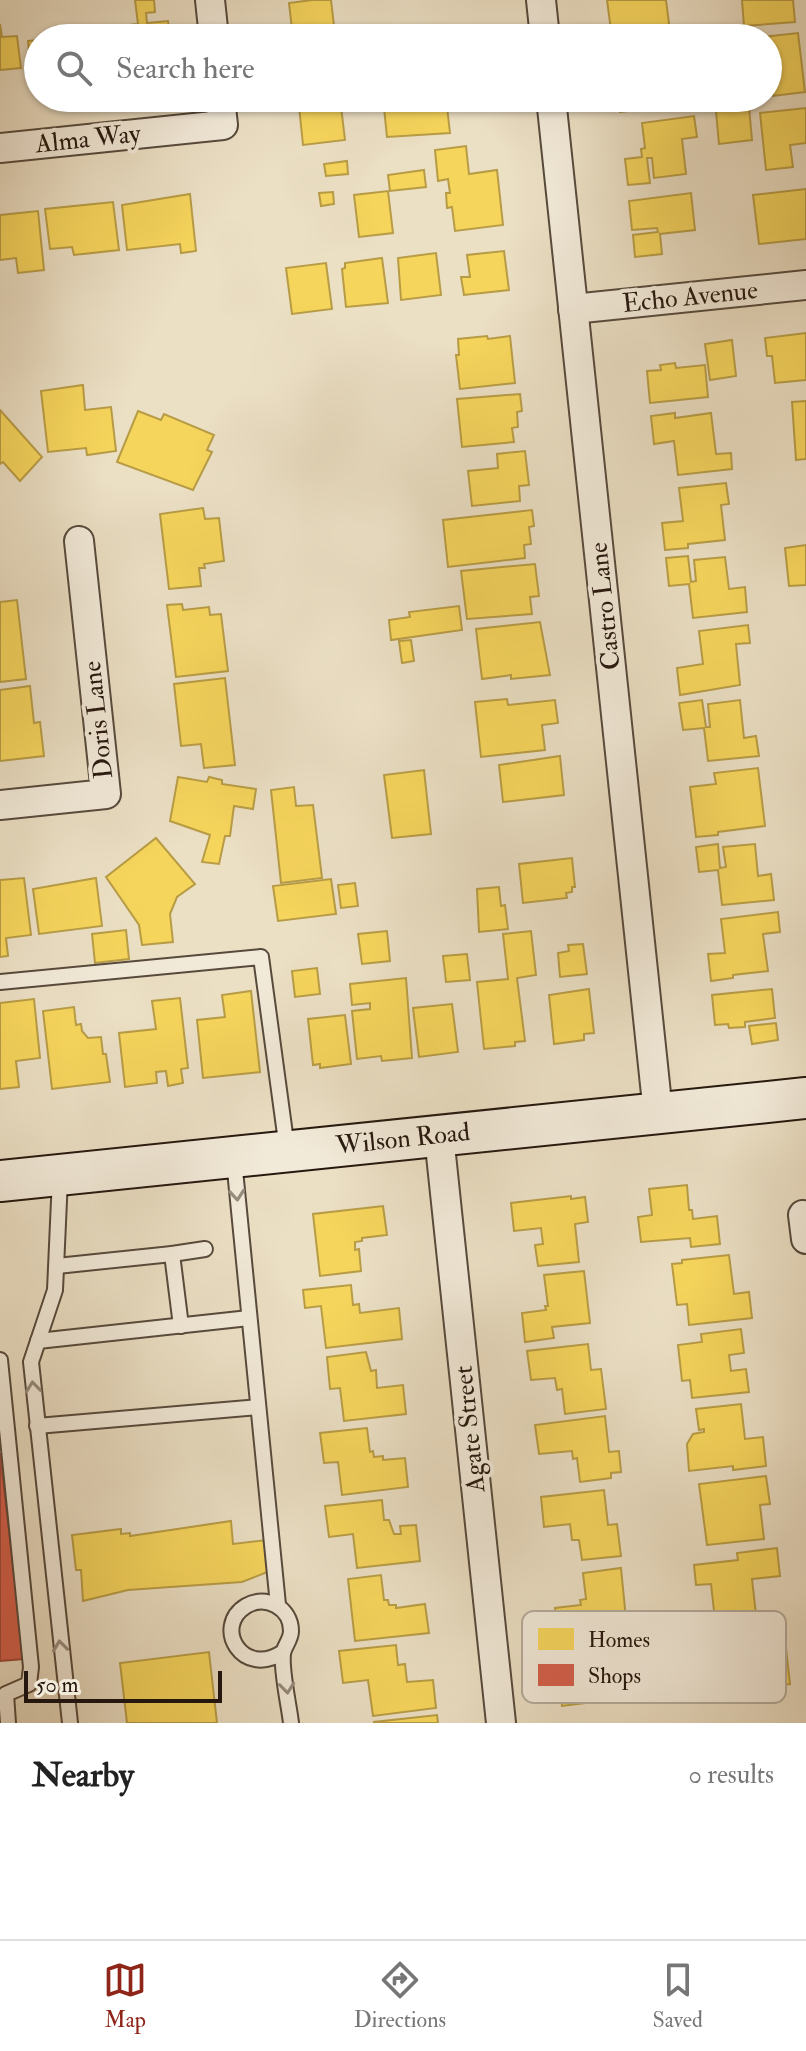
<!DOCTYPE html>
<html lang="en">
<head>
<meta charset="utf-8">
<style>
	:root { --surface:#fff; --page:#f6f6f6; --text:#222; --muted:#767676; --line:#e0e0e0; --accent:#8f2418 }
	body { margin:0; font-family:"IM FELL Double Pica",serif; background:var(--page); color:var(--text) }
	.scale { position:absolute; left:24px; bottom:20px; width:198px; box-sizing:border-box; padding-left:8px; border:4px solid #26180f; border-top:0; font-size:22px; line-height:28px; white-space:nowrap; color:#26180f; -webkit-text-stroke:6px #f2ead9; paint-order:stroke }
	.list { margin:0; padding:0; list-style:none }
	h2 { display:flex; justify-content:space-between; align-items:center; height:104px; margin:0; padding:0 32px; font-size:34px }
	h2 small { font-size:26px; font-weight:400; color:var(--muted) }
	.icon { flex:none; width:44px; height:44px; fill:none; stroke:currentColor; stroke-width:2; stroke-linecap:round; stroke-linejoin:round }
	.map { position:relative; flex:none; width:806px; height:1723px; overflow:hidden }
	.search { position:absolute; background:var(--surface); box-shadow:0 2px 6px #0004; left:24px; right:24px; top:24px; height:88px; display:flex; align-items:center; gap:20px; box-sizing:border-box; padding:0 28px; border-radius:44px; color:var(--muted); font-size:30px }
	.sheet { height:216px; background:var(--surface) }
	nav { display:flex; justify-content:space-around; align-items:center; box-sizing:border-box; height:112px; border-top:2px solid var(--line); background:var(--surface); font-size:22px; color:var(--muted) }
	nav a { display:grid; justify-items:center; gap:4px }
	nav .on { color:var(--accent) }
	.map>svg:first-child { display:block }
	.homes { fill:#f6d55c; stroke:#b89c45; stroke-width:2 }
	.shops { fill:#d6604d; stroke:#a14a3a; stroke-width:2 }
	.lines { fill:none; stroke-linecap:round; stroke-linejoin:round }
	.lane-casing { stroke:#574a3c; stroke-width:18 }
	.street-casing { stroke:#574a3c; stroke-width:32 }
	.secondary-casing { stroke:#26180f; stroke-width:44 }
	.lane { stroke:#f2ead9; stroke-width:14 }
	.street { stroke:#f2ead9; stroke-width:28 }
	.secondary { stroke:#f2ead9; stroke-width:40 }
	.oneway { stroke:#968c7e }
	.labels { text-anchor:middle; dominant-baseline:central; stroke-width:8; stroke-linejoin:round; paint-order:stroke }
	.street-label { font-size:26px; fill:#26180f; stroke:#f2ead9 }
	.key { fill:#f2ead9; stroke:#b5ab9c; stroke-width:2 }
	.key-label { font-size:22px; fill:#26180f }
</style>
</head>
<body>
<div class="map">
<svg width="806" height="1723" viewBox="0 0 806 1723">
	<rect width="100%" height="100%" fill="#ebdfc4"/>
	<filter id="stains"><feTurbulence type="fractalNoise" baseFrequency=".0025" numOctaves="4"/><feColorMatrix values="0 0 0 0 .2 0 0 0 0 .09 0 0 0 0 .02 0 0 0 .5 -.17"/></filter>
	<radialGradient id="worn" r=".72"><stop offset=".6" stop-color="#630" stop-opacity="0"/><stop offset="1" stop-color="#630" stop-opacity=".3"/></radialGradient>
	<g class="homes">
		<polygon points="135,0 154,0 155,12 146,13 147,23 168,21 170,38 104,38 103,28 138,24"/>
		<polygon points="312,0 331,0 334,26 329,27 330,38 293,38 289,3"/>
		<polygon points="607,0 666,0 670,31 641,34 642,38 612,38"/>
		<polygon points="742,0 793,0 795,22 744,26"/>
		<polygon points="0,24 2,37 17,36 21,68 0,70"/>
		<polygon points="93,29 94,38 49,38 49,34"/>
		<polygon points="798,33 805,92 773,96 768,38 752,38"/>
		<polygon points="38,40 38,77 32,78 28,41"/>
		<polygon points="279,98 340,98 345,140 303,145 299,106 280,108"/>
		<polygon points="383,98 446,98 450,133 387,137"/>
		<polygon points="619,98 699,98 699,103 620,112"/>
		<polygon points="749,107 752,140 719,144 716,111"/>
		<polygon points="806,108 806,143 790,145 793,167 766,170 760,113"/>
		<polygon points="694,116 697,137 682,139 686,174 654,178 652,158 647,158 650,183 628,185 625,159 642,157 641,149 645,148 642,123"/>
		<polygon points="466,146 469,174 497,170 503,225 455,231 452,207 447,208 446,193 450,193 448,179 438,181 435,150"/>
		<polygon points="347,161 348,174 326,176 324,164"/>
		<polygon points="424,170 426,187 390,191 388,175"/>
		<polygon points="806,189 806,239 759,244 753,195"/>
		<polygon points="388,191 393,233 359,237 354,195"/>
		<polygon points="333,192 334,204 321,206 319,193"/>
		<polygon points="691,193 695,230 660,234 662,254 635,257 633,235 658,232 657,228 632,230 629,201"/>
		<polygon points="190,194 196,251 181,253 180,244 127,250 122,205"/>
		<polygon points="113,202 119,250 74,255 72,247 50,249 45,209"/>
		<polygon points="38,211 44,270 18,273 16,258 0,260 0,215"/>
		<polygon points="504,251 509,290 464,295 461,277 470,277 467,255"/>
		<polygon points="436,253 441,295 401,300 398,258"/>
		<polygon points="382,258 388,303 346,307 342,269 345,268 345,263"/>
		<polygon points="326,263 332,309 292,314 286,268"/>
		<polygon points="806,333 806,380 775,383 772,356 767,356 765,338"/>
		<polygon points="487,336 488,339 510,336 515,383 460,389 456,355 459,355 458,339"/>
		<polygon points="732,340 736,376 710,380 705,344"/>
		<polygon points="675,363 676,368 705,365 708,397 650,403 647,371 661,370 660,365"/>
		<polygon points="83,385 85,410 111,407 116,451 87,455 86,448 48,452 41,391"/>
		<polygon points="520,394 522,411 517,412 518,427 512,428 514,442 462,447 457,399"/>
		<polygon points="806,401 806,459 796,460 792,402"/>
		<polygon points="0,410 42,457 20,481 3,462 0,464"/>
		<polygon points="138,411 161,420 164,414 214,435 207,450 212,452 193,490 117,462"/>
		<polygon points="675,413 675,418 711,413 716,454 731,453 732,469 678,475 674,441 654,444 651,416"/>
		<polygon points="525,451 529,485 519,486 520,501 472,506 468,471 498,468 497,454"/>
		<polygon points="726,483 729,504 721,505 725,540 688,544 688,548 665,550 662,523 683,521 679,488"/>
		<polygon points="203,508 205,519 219,518 224,561 204,564 205,568 199,568 201,586 169,589 160,514"/>
		<polygon points="532,510 534,526 529,527 531,544 524,545 525,558 448,567 443,520"/>
		<polygon points="806,545 806,585 789,586 785,548"/>
		<polygon points="688,556 691,582 696,581 694,560 725,557 729,589 745,587 747,612 693,618 689,584 669,586 666,558"/>
		<polygon points="535,564 539,596 530,597 532,614 467,619 461,571"/>
		<polygon points="17,600 26,679 0,682 0,602"/>
		<polygon points="182,604 183,610 209,607 210,615 221,614 228,671 176,677 167,605"/>
		<polygon points="459,606 462,630 391,640 389,620 410,617 409,612"/>
		<polygon points="540,622 550,675 511,679 511,675 482,679 476,629"/>
		<polygon points="748,625 750,643 736,644 740,685 680,695 677,668 703,664 699,631"/>
		<polygon points="411,640 414,661 402,663 399,641"/>
		<polygon points="225,678 235,765 204,768 201,744 181,746 174,684"/>
		<polygon points="30,686 34,723 40,722 44,756 0,761 0,690"/>
		<polygon points="507,699 508,705 555,700 558,723 542,725 545,750 481,757 475,702"/>
		<polygon points="702,700 706,727 710,727 708,704 740,700 744,738 756,736 759,756 708,761 704,728 683,730 679,703"/>
		<polygon points="560,756 564,795 503,802 499,765"/>
		<polygon points="758,768 765,826 718,832 718,835 696,837 690,787 716,784 714,773"/>
		<polygon points="424,770 431,834 392,838 384,775"/>
		<polygon points="178,777 207,782 209,777 222,780 222,784 256,789 253,809 234,806 230,836 225,836 219,864 202,862 210,835 170,821"/>
		<polygon points="294,787 296,806 313,805 322,878 281,883 271,790"/>
		<polygon points="156,838 195,884 177,897 170,914 173,942 142,945 139,925 106,877"/>
		<polygon points="718,844 720,868 726,867 723,847 755,844 758,876 771,874 774,900 722,905 718,870 699,872 696,847"/>
		<polygon points="572,858 575,887 572,887 572,892 566,893 567,898 523,903 519,864"/>
		<polygon points="24,878 31,935 6,938 8,956 0,957 0,880"/>
		<polygon points="96,878 102,926 39,934 33,889"/>
		<polygon points="331,879 336,914 278,921 273,886"/>
		<polygon points="355,883 358,906 341,908 338,885"/>
		<polygon points="499,887 501,906 505,905 508,929 479,932 477,889"/>
		<polygon points="778,912 780,932 763,934 768,971 733,975 733,978 711,981 708,954 725,953 721,919"/>
		<polygon points="126,930 129,959 95,963 92,934"/>
		<polygon points="387,931 390,961 362,964 358,934"/>
		<polygon points="531,931 536,975 517,978 525,1041 515,1042 515,1046 484,1049 477,982 508,979 503,934"/>
		<polygon points="583,944 587,974 560,977 558,953 569,951 568,945"/>
		<polygon points="467,954 470,980 446,982 443,956"/>
		<polygon points="317,968 320,994 295,997 292,971"/>
		<polygon points="406,978 412,1058 382,1061 381,1056 357,1059 352,1011 370,1009 370,1003 352,1005 350,984"/>
		<polygon points="589,989 594,1033 584,1034 584,1040 554,1044 549,995"/>
		<polygon points="772,989 775,1018 745,1022 745,1027 729,1028 728,1024 715,1025 712,995"/>
		<polygon points="251,991 260,1072 203,1078 197,1020 225,1017 222,995"/>
		<polygon points="180,998 188,1068 181,1069 183,1083 168,1086 166,1071 156,1072 157,1083 125,1087 119,1033 156,1029 152,1001"/>
		<polygon points="34,999 40,1058 16,1061 19,1087 0,1089 0,1003"/>
		<polygon points="452,1004 458,1052 419,1057 413,1008"/>
		<polygon points="74,1007 76,1025 81,1024 82,1031 88,1038 101,1037 103,1054 106,1054 110,1082 52,1089 43,1011"/>
		<polygon points="345,1015 351,1064 320,1068 320,1064 313,1065 308,1019"/>
		<polygon points="776,1023 778,1040 752,1044 749,1026"/>
		<polygon points="687,1185 689,1210 692,1210 693,1219 717,1216 720,1244 691,1247 690,1238 641,1242 638,1217 652,1215 649,1189"/>
		<polygon points="571,1196 571,1199 585,1197 588,1222 575,1224 579,1262 538,1266 535,1245 543,1244 541,1228 514,1231 511,1203"/>
		<polygon points="383,1206 387,1235 362,1238 362,1241 355,1242 355,1250 359,1249 361,1271 320,1276 313,1214"/>
		<polygon points="729,1255 734,1294 749,1292 752,1318 689,1325 687,1304 677,1305 672,1264 682,1263 682,1260"/>
		<polygon points="584,1271 590,1323 552,1327 554,1338 525,1342 522,1313 546,1310 545,1306 548,1306 544,1275"/>
		<polygon points="351,1285 353,1305 359,1304 360,1313 399,1308 402,1339 326,1348 321,1306 305,1308 303,1290"/>
		<polygon points="741,1329 744,1353 729,1355 731,1371 746,1369 749,1392 692,1398 690,1380 682,1381 678,1345 702,1342 701,1334"/>
		<polygon points="588,1344 591,1370 601,1369 606,1409 565,1414 562,1389 557,1390 555,1378 531,1380 527,1351"/>
		<polygon points="366,1352 371,1371 376,1370 377,1388 403,1385 406,1414 344,1421 340,1388 330,1389 327,1357"/>
		<polygon points="741,1404 745,1439 763,1437 766,1466 733,1470 733,1466 689,1471 687,1444 693,1434 704,1432 704,1429 699,1430 696,1409"/>
		<polygon points="605,1416 609,1452 619,1451 621,1472 611,1473 611,1478 580,1482 577,1458 573,1459 572,1451 539,1454 535,1425"/>
		<polygon points="367,1428 370,1452 373,1451 374,1457 383,1456 383,1460 405,1458 408,1487 342,1495 338,1462 324,1463 320,1433"/>
		<polygon points="766,1476 770,1504 760,1505 764,1539 707,1545 699,1484"/>
		<polygon points="604,1490 608,1525 617,1524 621,1556 582,1560 579,1540 572,1540 570,1524 544,1527 541,1497"/>
		<polygon points="382,1500 384,1520 389,1520 394,1534 401,1534 400,1526 416,1525 420,1561 357,1568 353,1534 329,1537 325,1506"/>
		<polygon points="231,1521 233,1544 266,1540 270,1571 242,1582 128,1590 83,1601 81,1570 76,1570 72,1535 121,1529 121,1534 130,1533 130,1536"/>
		<polygon points="777,1548 780,1576 752,1579 756,1615 715,1620 711,1584 696,1585 694,1565 738,1560 737,1553"/>
		<polygon points="621,1568 627,1629 558,1637 555,1608 581,1605 580,1600 586,1599 583,1573"/>
		<polygon points="381,1575 384,1600 388,1600 389,1605 396,1605 396,1608 425,1604 429,1633 355,1641 348,1579"/>
		<polygon points="783,1621 790,1684 706,1694 706,1690 683,1692 679,1661 706,1659 706,1666 720,1665 748,1625"/>
		<polygon points="642,1634 643,1651 647,1650 652,1696 622,1699 621,1686 601,1689 601,1693 594,1694 595,1702 562,1706 557,1661 618,1655 616,1637"/>
		<polygon points="396,1645 398,1665 405,1664 407,1682 433,1680 436,1708 373,1716 368,1680 343,1683 339,1651"/>
		<polygon points="209,1652 217,1723 127,1723 120,1663"/>
		<polygon points="437,1715 438,1723 374,1723 374,1722"/>
	</g>
	<polygon class="shops" points="0,1453 24,1659 0,1661"/>
	<g class="lines">
		<g class="lane-casing">
			<g id="lane">
				<polyline points="0,982 261,957 287,1149"/>
				<polyline points="234,1160 278,1605"/>
				<polyline points="60,1178 55,1290 31,1362 70,1723"/>
				<polyline points="172,1254 205,1249"/>
				<polyline points="57,1266 172,1254 181,1326"/>
				<polyline points="38,1341 249,1318"/>
				<polyline points="0,1360 31,1667 29,1684 6,1694 8,1723"/>
				<polyline points="37,1426 258,1407"/>
				<path d="M283 1652C243 1679 212 1627 246 1606 266 1594 291 1608 291 1631 291 1640 284 1646 283 1654 281 1671 289 1705 291 1723"/>
			</g>
		</g>
		<g class="street-casing">
			<g id="street">
				<polyline points="210,0 214,38"/>
				<polyline points="541,0 545,38"/>
				<polyline points="551,98 658,1113"/>
				<polyline points="0,148 223,125 220,98"/>
				<polyline points="573,309 806,285"/>
				<polyline points="0,805 106,794 79,541"/>
				<polyline points="439,1136 501,1723"/>
				<polyline points="803,1215 806,1239"/>
			</g>
		</g>
		<g class="secondary-casing">
			<polyline id="secondary" points="0,1181 806,1098"/>
		</g>
		<use href="#lane" class="lane"/>
		<use href="#street" class="street"/>
		<use href="#secondary" class="secondary"/>
	</g>
	<defs><path id="oneway-chevron" d="M-2-3.5L2.5 0L-2 3.5" fill="none" stroke-width="1.6" stroke-linecap="round" stroke-linejoin="round" transform="scale(2)"/></defs>
	<g class="oneway">
		<use href="#oneway-chevron" transform="translate(237 1195) rotate(85)"/>
		<use href="#oneway-chevron" transform="translate(33 1387) rotate(-96)"/>
		<use href="#oneway-chevron" transform="translate(60 1646) rotate(-97)"/>
		<use href="#oneway-chevron" transform="translate(287 1688) rotate(84)"/>
	</g>
	<g class="labels">
		<g class="street-label">
			<text transform="translate(88 139) rotate(-6)">Alma Way</text>
			<text transform="translate(690 297) rotate(-6)">Echo Avenue</text>
			<text transform="translate(605 606) rotate(-96)">Castro Lane</text>
			<text transform="translate(98 720) rotate(-96)">Doris Lane</text>
			<text transform="translate(403 1139) rotate(-6)">Wilson Road</text>
			<text transform="translate(470 1429) rotate(-96)">Agate Street</text>
		</g>
	</g>
	<rect x="522" y="1611" width="264" height="92" rx="12" class="key"/>
	<rect x="538" y="1628" width="36" height="22" fill="#f6d55c"/>
	<rect x="538" y="1664" width="36" height="22" fill="#d6604d"/>
	<g class="key-label">
		<text x="588" y="1647">Homes</text>
		<text x="588" y="1683">Shops</text>
	</g>
	<rect width="100%" height="100%" filter="url(#stains)"/>
	<rect width="100%" height="100%" fill="url(#worn)"/>
</svg>
<div class="scale">50 m</div>
<div class="search"><svg class="icon" aria-label="search" viewBox="0 0 24 24"><circle cx="10" cy="10" r="6"/><path d="M15 15l6 6"/></svg>Search here</div>
</div>
<section class="sheet">
<h2>Nearby<small>0 results</small></h2>
<ul class="list">
</ul>
</section>
<nav>
<a class="on"><svg class="icon" aria-label="map" viewBox="0 0 24 24"><path d="M3 6l6-2 6 2 6-2v14l-6 2-6-2-6 2zM9 4v14M15 6v14"/></svg>Map</a>
<a><svg class="icon" aria-label="directions" viewBox="0 0 24 24"><path d="M12 3l9 9-9 9-9-9zM9 14v-3h6M13 9l2 2-2 2"/></svg>Directions</a>
<a><svg class="icon" aria-label="saved" viewBox="0 0 24 24"><path d="M7 4h10v16l-5-4-5 4z"/></svg>Saved</a>
</nav>
</body>
</html>
